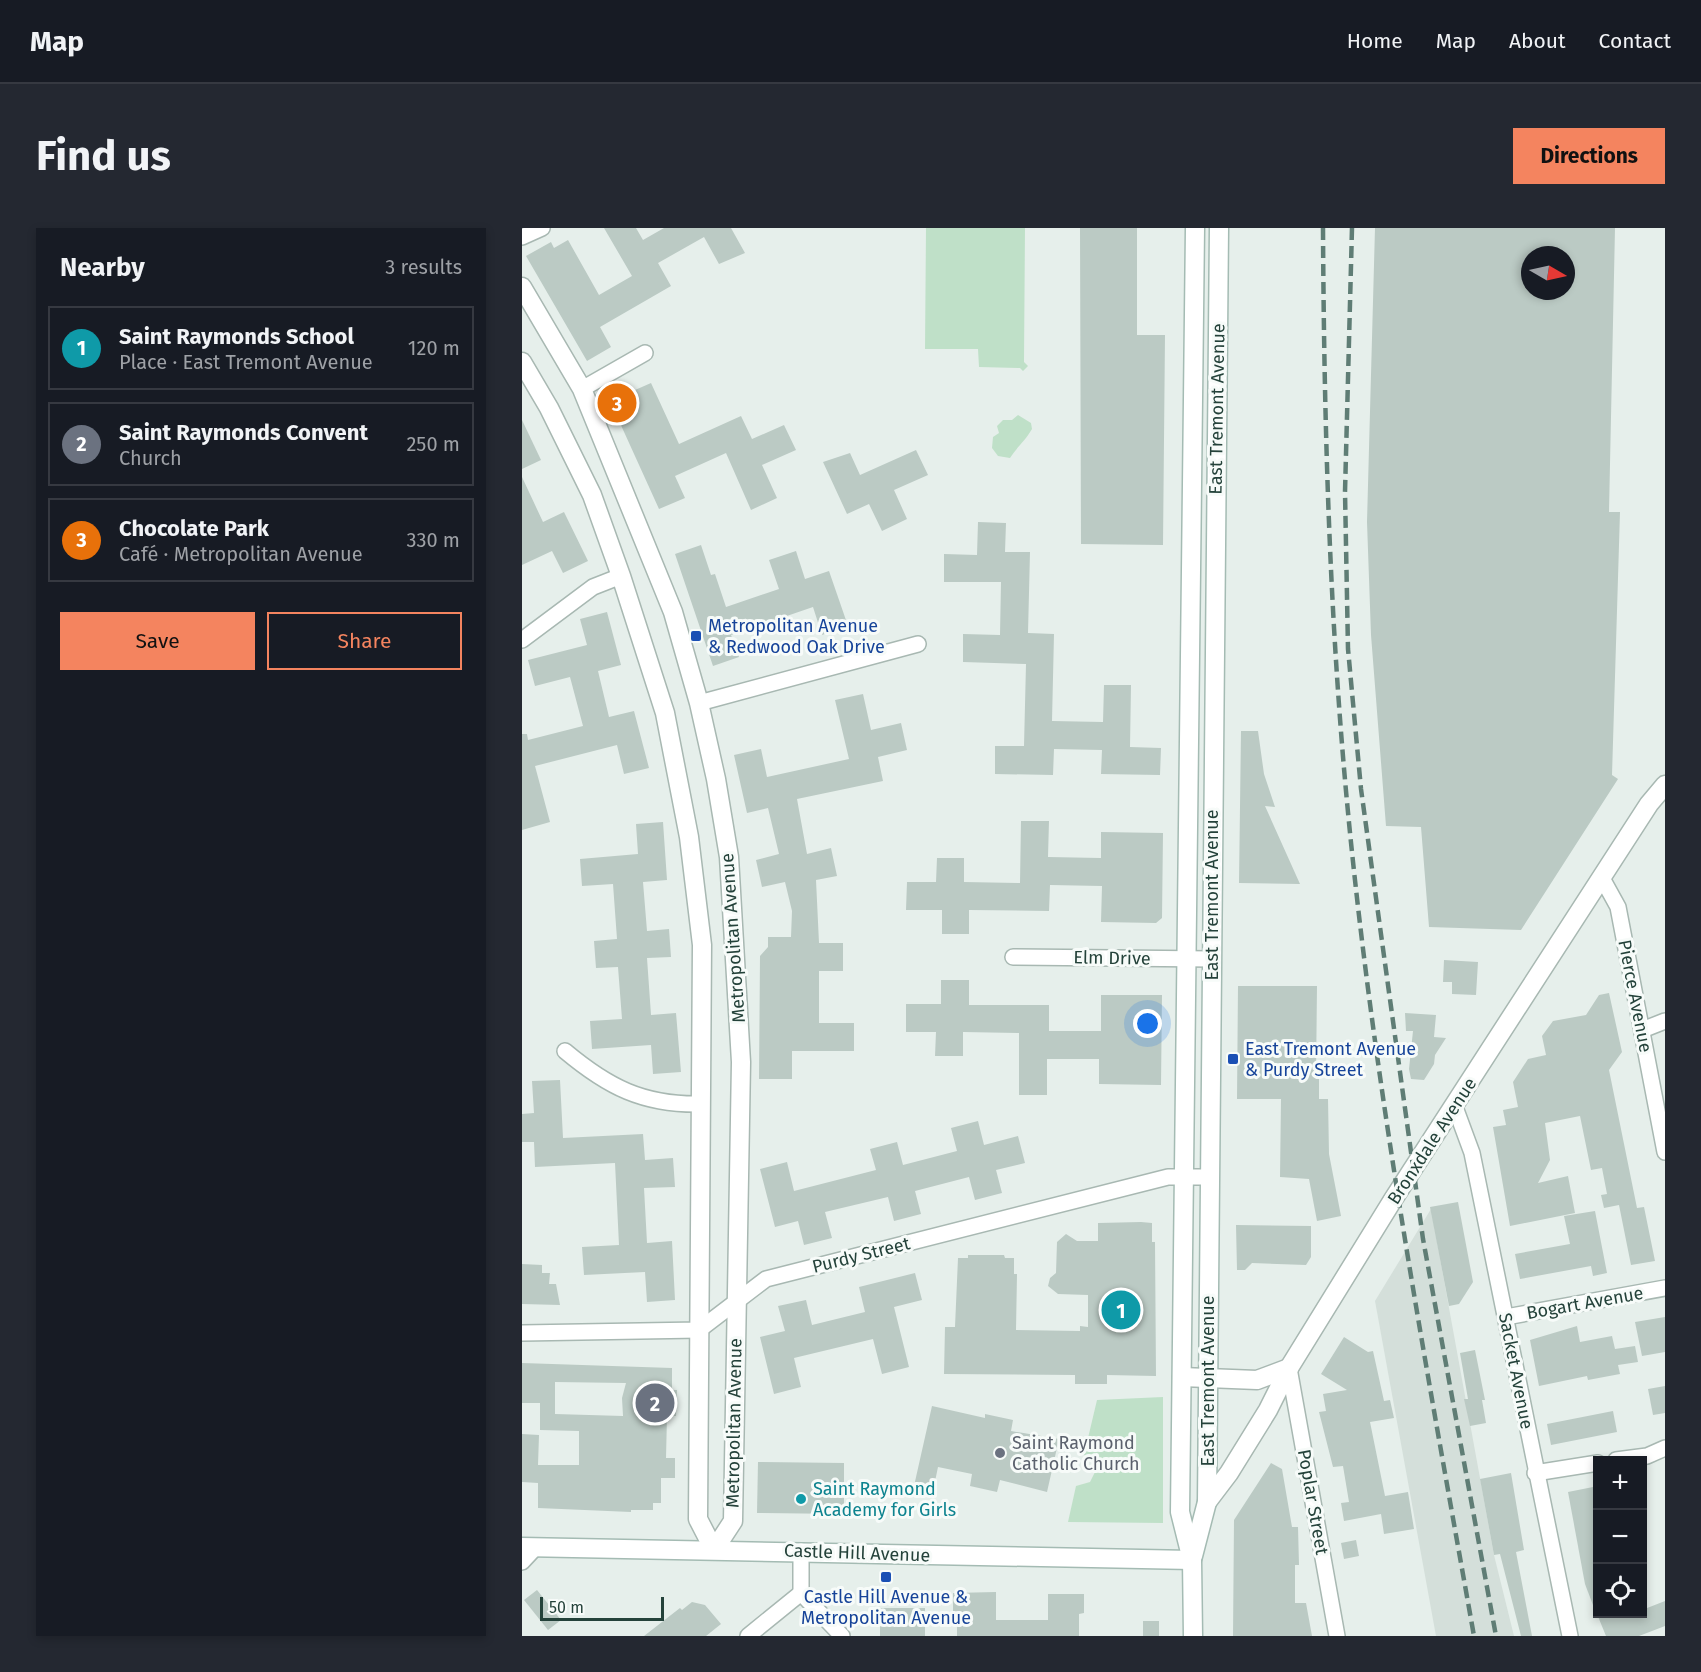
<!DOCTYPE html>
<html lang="en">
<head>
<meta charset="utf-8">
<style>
	:root { --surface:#171b24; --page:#242831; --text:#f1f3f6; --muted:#9ea1a6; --line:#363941; --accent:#f4845f }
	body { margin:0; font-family:"Fira Sans",sans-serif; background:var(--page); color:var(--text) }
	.controls { position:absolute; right:18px; bottom:18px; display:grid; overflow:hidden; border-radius:0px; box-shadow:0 3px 9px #0003 }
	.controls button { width:54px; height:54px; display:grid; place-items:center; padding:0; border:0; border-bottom:2px solid var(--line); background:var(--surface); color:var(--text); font:30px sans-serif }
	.compass { position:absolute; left:999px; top:18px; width:54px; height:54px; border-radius:50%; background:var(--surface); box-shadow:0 3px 9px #0003; rotate:99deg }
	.scale { position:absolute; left:18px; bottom:15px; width:124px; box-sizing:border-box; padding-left:6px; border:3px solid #24423a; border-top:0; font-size:16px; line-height:21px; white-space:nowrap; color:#24423a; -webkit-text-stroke:4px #f7fbf9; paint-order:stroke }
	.you { position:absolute; left:626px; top:796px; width:21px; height:21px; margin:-15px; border:4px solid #fff; border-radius:50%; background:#1a73e8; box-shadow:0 0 0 9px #1a73e833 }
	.badge { display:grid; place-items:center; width:39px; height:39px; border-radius:50%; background:var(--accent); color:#fff; font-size:20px; font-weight:700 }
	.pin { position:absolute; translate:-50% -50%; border:3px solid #fff; box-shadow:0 2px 6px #0006 }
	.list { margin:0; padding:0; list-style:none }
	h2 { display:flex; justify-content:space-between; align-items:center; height:78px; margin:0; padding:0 24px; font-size:26px }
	h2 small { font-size:20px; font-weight:400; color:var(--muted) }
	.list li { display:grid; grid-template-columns:39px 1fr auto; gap:18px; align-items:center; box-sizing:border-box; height:84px; margin:0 12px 12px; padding:0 12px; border:2px solid var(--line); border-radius:0px }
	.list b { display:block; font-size:22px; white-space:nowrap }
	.list p { margin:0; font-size:20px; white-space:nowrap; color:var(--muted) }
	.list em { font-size:20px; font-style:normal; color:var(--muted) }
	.actions { display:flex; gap:12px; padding:18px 24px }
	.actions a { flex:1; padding:14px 0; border:2px solid var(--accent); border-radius:0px; text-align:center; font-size:21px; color:var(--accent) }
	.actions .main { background:var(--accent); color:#111 }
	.icon { flex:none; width:33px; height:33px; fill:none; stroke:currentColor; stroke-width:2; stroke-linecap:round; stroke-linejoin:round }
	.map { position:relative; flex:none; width:1143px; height:1408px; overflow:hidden; border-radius:0px }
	header { display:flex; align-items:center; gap:36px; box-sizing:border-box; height:84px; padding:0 30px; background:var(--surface); border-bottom:2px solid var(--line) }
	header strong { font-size:28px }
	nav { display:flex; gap:33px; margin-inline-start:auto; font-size:21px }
	.intro { display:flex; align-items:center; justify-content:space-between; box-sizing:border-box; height:144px; padding:0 36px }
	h1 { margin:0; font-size:42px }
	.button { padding:15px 27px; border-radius:0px; background:var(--accent); color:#111; font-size:21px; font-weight:700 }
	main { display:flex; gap:36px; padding:0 36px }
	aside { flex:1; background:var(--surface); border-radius:0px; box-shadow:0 3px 9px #0003 }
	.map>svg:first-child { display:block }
	.built { fill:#d4dfda }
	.green { fill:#bfe0c8 }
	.building { fill:#bbcac4; fill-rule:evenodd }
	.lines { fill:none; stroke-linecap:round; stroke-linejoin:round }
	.minor-casing { stroke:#a8b8b2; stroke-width:18 }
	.tertiary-casing { stroke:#a8b8b2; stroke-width:21 }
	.secondary-casing { stroke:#a4bbb3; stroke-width:21 }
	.minor { stroke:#fff; stroke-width:15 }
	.tertiary { stroke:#fff; stroke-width:18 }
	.secondary { stroke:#fff; stroke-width:18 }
	.rail { stroke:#5f7d75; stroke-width:4.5; stroke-dasharray:12 6; stroke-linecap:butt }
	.transit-dot { fill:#1a4fb4; stroke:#f7fbf9; stroke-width:2 }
	.worship-dot { fill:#6b7280; stroke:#f7fbf9; stroke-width:2 }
	.culture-dot { fill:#0f9aa8; stroke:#f7fbf9; stroke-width:2 }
	.labels { text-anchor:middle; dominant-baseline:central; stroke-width:6; stroke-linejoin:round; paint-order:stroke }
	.street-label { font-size:18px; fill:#24423a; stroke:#f7fbf9 }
	.transit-label { font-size:18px; fill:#164399; stroke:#f7fbf9; text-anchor:start }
	.worship-label { font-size:18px; fill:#5b616d; stroke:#f7fbf9; text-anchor:start }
	.culture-label { font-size:18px; fill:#0d838f; stroke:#f7fbf9; text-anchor:start }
</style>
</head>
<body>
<header>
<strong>Map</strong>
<nav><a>Home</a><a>Map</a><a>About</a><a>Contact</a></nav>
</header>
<div class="intro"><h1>Find us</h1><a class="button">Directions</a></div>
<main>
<aside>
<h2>Nearby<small>3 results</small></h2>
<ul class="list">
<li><span class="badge" style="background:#0f9aa8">1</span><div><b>Saint Raymonds School</b><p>Place · East Tremont Avenue</p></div><em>120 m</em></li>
<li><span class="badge" style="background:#6b7280">2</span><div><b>Saint Raymonds Convent</b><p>Church</p></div><em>250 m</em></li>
<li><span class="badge" style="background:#e8710a">3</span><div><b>Chocolate Park</b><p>Café · Metropolitan Avenue</p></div><em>330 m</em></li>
</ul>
<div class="actions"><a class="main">Save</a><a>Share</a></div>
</aside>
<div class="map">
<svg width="1143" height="1408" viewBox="0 0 1143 1408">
	<rect width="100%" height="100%" fill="#e6efeb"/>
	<polygon class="built" points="909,981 972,1327 992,1408 914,1408 853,1073"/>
	<g class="green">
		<polygon points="404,0 503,0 502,134 506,138 501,143 498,140 457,139 456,121 403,121"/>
		<path d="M496 187 509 195 510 201C503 213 495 219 488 230L476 228 470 220 471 209 477 205 475 198 481 192H490Z"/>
		<polygon points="641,1169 641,1295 546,1294 554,1258 568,1254 573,1244 570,1231 562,1227 575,1172"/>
	</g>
	<g class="building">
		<polygon points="82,0 114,0 121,12 142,0 209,0 223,25 197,36 182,9 136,35 149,58 78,99 89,119 65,133 4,28 29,14 32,20 46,12 77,67 110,48"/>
		<polygon points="558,0 615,0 615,107 643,107 641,317 559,316"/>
		<path d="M853 0H1093L1087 284H1098L1090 547 1096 551 999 702 907 699 899 599 864 598 849 407 845 294ZM1008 27H1044V63H1008Z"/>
		<polygon points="129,155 157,216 219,188 230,211 262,197 274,222 240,237 255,270 229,282 204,225 153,248 163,270 137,281 88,173"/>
		<polygon points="0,192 19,232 0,241"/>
		<polygon points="394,222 406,247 372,262 385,291 360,303 347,276 325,286 301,234 328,225 338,247"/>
		<polygon points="0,249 21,294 42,284 66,333 41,345 30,323 0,337"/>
		<polygon points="456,294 484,295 483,324 508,324 506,405 532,406 530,493 581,494 582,457 609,457 608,519 639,520 638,547 579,546 580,522 532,521 531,547 473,546 473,518 502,518 504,436 441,434 441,406 478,407 479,354 422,354 422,326 455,327"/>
		<polygon points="179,317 189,347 193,346 204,379 257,361 247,332 274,323 283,351 307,343 326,398 300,407 291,379 209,407 217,429 191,438 153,326"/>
		<polygon points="85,384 99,437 76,443 87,489 112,483 127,540 102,546 95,517 13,538 28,594 0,602 0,506 5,506 6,512 61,498 48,449 13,458 6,432 65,417 58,391"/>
		<polygon points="341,466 349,502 379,495 385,522 356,529 361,553 275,571 285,626 309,620 315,648 294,652 297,715 321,715 321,743 297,743 297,795 332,795 332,823 270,823 270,851 237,851 238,728 246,719 246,709 269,709 270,683 263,654 240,659 234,632 257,626 246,580 225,585 212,527 239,521 245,549 327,531 313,472"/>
		<polygon points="719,503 736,503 742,546 753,579 743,578 778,656 717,655"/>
		<polygon points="499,593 527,593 526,629 579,630 579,604 641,605 640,690 634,695 579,694 580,658 528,657 527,683 447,682 447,706 420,706 420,682 384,682 385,654 414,654 415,630 442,630 442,654 498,655"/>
		<polygon points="141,594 145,652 121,654 125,703 147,701 149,729 125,730 129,787 154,785 159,844 131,846 129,817 70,821 68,793 100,791 96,739 74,740 72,713 95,711 91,656 60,658 58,631 116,626 114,596"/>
		<polygon points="922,732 956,734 954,767 930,766 930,754 921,754"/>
		<polygon points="419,752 447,752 447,777 527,777 527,803 579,803 579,767 640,767 639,857 577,856 577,831 525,831 525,867 497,867 497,805 441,804 441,828 413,828 414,804 384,804 384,776 419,776"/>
		<polygon points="716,758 795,758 794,851 797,851 797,871 806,871 807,926 819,988 795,993 787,951 758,949 759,871 715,871"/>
		<polygon points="1087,765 1100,824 1087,842 1115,980 1122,979 1133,1033 1109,1037 1097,977 1082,980 1079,967 1085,966 1080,940 1069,942 1058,888 1023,895 1028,932 1016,955 1046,948 1053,985 988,998 971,899 984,897 981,882 996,879 991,854 1006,831 1024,827 1020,808 1031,793 1064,787 1077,767"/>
		<polygon points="883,785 914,787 912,809 924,810 913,827 912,836 902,852 889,851 887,841 891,803 884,803"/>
		<polygon points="38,852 41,910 121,906 123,932 151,930 153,959 122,960 125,1015 150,1013 153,1072 125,1074 123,1044 62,1047 60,1019 97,1017 93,935 13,939 12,914 0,914 0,886 12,885 10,853"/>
		<polygon points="456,893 462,917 496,908 503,935 474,942 480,965 453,972 447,949 393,963 399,986 372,993 366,969 303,984 310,1010 282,1017 276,993 253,999 238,941 265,934 272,963 354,942 348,921 375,914 381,937 435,923 429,900"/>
		<polygon points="936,974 951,1054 937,1076 927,1078 908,979"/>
		<polygon points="1073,983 1085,1045 1071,1048 1069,1038 998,1051 993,1026 1048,1016 1042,988"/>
		<polygon points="619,994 630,995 630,1014 633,1014 634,1148 585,1147 585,1156 553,1156 553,1147 422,1146 423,1099 433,1099 436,1030 446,1030 446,1027 482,1027 483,1030 492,1030 492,1046 495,1046 494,1102 558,1103 558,1098 566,1099 566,1067 536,1066 526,1058 528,1050 534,1045 535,1014 544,1006 555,1013 576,1013 576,995"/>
		<polygon points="714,997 789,998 789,1029 784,1037 730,1035 723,1042 715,1042"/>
		<polygon points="0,1036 20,1037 20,1045 28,1045 27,1056 34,1056 38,1077 0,1076"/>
		<polygon points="393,1045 400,1072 372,1079 387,1139 360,1146 351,1111 272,1130 279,1159 252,1166 238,1109 263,1103 256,1078 284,1072 290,1097 343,1084 337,1059"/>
		<polygon points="1143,1089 1143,1124 1120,1128 1113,1094"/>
		<polygon points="1055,1098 1058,1114 1090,1108 1093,1121 1113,1118 1116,1134 1096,1137 1098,1146 1066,1152 1065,1148 1017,1158 1008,1112"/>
		<polygon points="822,1109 846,1124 851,1123 862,1173 868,1172 872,1190 848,1194 863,1268 886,1264 892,1301 862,1306 859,1286 822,1293 819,1275 827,1274 821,1238 811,1239 797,1184 804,1183 801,1166 825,1162 799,1146"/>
		<polygon points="953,1122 963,1172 960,1172 964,1195 948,1198 942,1171 946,1171 938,1125"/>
		<path d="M0 1135 150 1140V1162H155L154 1188H145L144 1230H153V1250H139V1275H131V1282H109V1284L16 1280V1255L0 1254V1206L17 1207 16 1237H57V1203L18 1202V1175H0ZM33 1154 104 1155 100 1170 101 1188 33 1186Z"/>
		<polygon points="1143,1158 1143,1185 1131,1187 1126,1161"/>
		<polygon points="410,1178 463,1190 463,1186 491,1192 489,1203 537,1211 525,1264 478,1252 475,1264 448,1258 450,1246 416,1239 411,1263 392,1258"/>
		<polygon points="1091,1183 1095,1204 1029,1217 1025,1196"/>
		<polygon points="236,1234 322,1235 322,1286 235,1285"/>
		<polygon points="749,1235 760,1241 770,1299 776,1299 777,1337 773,1337 773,1375 784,1375 790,1408 711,1408 712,1292"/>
		<polygon points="989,1245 1002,1322 994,1324 1010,1408 999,1408 978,1326 972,1327 958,1251"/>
		<polygon points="1076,1258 1076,1385 1074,1385 1063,1356 1046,1264"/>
		<polygon points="834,1312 837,1328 822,1331 819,1315"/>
		<polygon points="15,1362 39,1392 26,1402 2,1372"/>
		<polygon points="474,1364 474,1392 526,1392 526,1366 562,1366 562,1385 557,1386 557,1408 435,1408 435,1385 431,1385 431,1365"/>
		<polygon points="1143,1373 1143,1398 1117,1408 1084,1408 1075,1386 1120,1386 1120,1382"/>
		<polygon points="170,1374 183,1377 199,1396 184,1408 122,1408 158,1380 160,1382"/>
		<polygon points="349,1380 403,1380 403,1408 358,1408 358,1394 349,1394"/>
		<rect x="621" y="1393" width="16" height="15"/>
	</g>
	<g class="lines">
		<g class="minor-casing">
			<g id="minor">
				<polyline points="0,9 20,0"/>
				<polyline points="60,161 123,125"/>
				<polyline points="0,412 71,359 99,348"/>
				<polyline points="177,475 396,416"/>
				<polyline points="1080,650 1096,679 1143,924"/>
				<polyline points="491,729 690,731"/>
				<polyline points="1120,802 1143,793"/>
				<path d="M43 823C86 859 121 877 178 876"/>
				<polyline points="933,879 950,925 1048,1408"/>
				<polyline points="984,1089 1143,1060"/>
				<polyline points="0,1105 177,1102 244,1051 646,949 687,949"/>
				<polyline points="767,1140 815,1408"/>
				<polyline points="1094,1232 1125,1228 1143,1220"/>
				<polyline points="1013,1245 1076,1235"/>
				<polyline points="279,1323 279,1365"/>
				<polyline points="0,1334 14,1319"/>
				<polyline points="279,1365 320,1408"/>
				<polyline points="226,1408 279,1365"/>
			</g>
		</g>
		<g class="tertiary-casing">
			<g id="tertiary">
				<polyline points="0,59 60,161 151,384 177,475 194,551 207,629 219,834 211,1293 192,1322 176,1291 180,717 167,609 143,485 99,348 70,267 27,180 0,134"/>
				<polyline points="660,1149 735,1152 767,1140"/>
				<polyline points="685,1274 707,1245 746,1182 767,1140 872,970 1127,576 1143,557"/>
			</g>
		</g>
		<g class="secondary-casing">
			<g id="secondary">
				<polyline points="0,1319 670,1332"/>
				<polyline points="671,1328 685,1274 697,0"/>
				<polyline points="671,1408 670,1332 658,1284 673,0"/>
			</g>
		</g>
		<use href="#minor" class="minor"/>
		<use href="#tertiary" class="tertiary"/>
		<use href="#secondary" class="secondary"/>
		<g class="rail">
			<path d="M801 0C802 188 807 376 824 563 850 847 902 1127 952 1408"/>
			<polyline points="830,0 823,264 826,421 839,561 901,1011 974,1408"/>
		</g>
	</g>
	<g class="transit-dot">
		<rect x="168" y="402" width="12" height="12" rx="3"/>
		<rect x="705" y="825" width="12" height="12" rx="3"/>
		<rect x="358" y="1343" width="12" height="12" rx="3"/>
	</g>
	<circle class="worship-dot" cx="478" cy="1225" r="6"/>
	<circle class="culture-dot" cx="279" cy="1271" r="6"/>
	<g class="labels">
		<g class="street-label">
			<text transform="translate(695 181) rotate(-89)">East Tremont Avenue</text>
			<text transform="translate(690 667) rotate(-90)">East Tremont Avenue</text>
			<text transform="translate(211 710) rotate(-94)">Metropolitan Avenue</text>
			<text transform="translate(590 730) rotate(1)">Elm Drive</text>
			<text transform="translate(1113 768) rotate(79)">Pierce Avenue</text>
			<text transform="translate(910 913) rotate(-57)">Bronxdale Avenue</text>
			<text transform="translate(339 1027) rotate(-14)">Purdy Street</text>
			<text transform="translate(1063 1075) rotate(-10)">Bogart Avenue</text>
			<text transform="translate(994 1143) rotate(79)">Sacket Avenue</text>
			<text transform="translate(686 1153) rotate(-90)">East Tremont Avenue</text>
			<text transform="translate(212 1195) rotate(-89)">Metropolitan Avenue</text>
			<text transform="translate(791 1274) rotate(80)">Poplar Street</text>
			<text transform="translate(335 1325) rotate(2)">Castle Hill Avenue</text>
		</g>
		<g class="transit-label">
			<text x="186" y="398">Metropolitan Avenue<tspan x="186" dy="21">&amp; Redwood Oak Drive</tspan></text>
			<text x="723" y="821">East Tremont Avenue<tspan x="723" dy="21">&amp; Purdy Street</tspan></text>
			<text x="364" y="1369" text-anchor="middle">Castle Hill Avenue &amp;<tspan x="364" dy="21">Metropolitan Avenue</tspan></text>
		</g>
		<g class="worship-label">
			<text x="490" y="1215">Saint Raymond<tspan x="490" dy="21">Catholic Church</tspan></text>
		</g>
		<g class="culture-label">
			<text x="291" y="1261">Saint Raymond<tspan x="291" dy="21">Academy for Girls</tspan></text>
		</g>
	</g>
</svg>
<div class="controls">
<button>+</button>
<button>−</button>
<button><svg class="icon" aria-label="locate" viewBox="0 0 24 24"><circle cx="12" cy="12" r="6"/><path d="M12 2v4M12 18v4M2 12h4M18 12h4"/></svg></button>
</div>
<svg class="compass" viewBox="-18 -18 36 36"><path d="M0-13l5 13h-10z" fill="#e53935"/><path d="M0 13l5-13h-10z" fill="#9ea1a6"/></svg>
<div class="scale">50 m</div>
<div class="you"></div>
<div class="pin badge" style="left:599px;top:1082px;background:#0f9aa8">1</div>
<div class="pin badge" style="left:133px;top:1175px;background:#6b7280">2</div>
<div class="pin badge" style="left:95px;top:175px;background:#e8710a">3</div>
</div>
</main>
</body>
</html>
